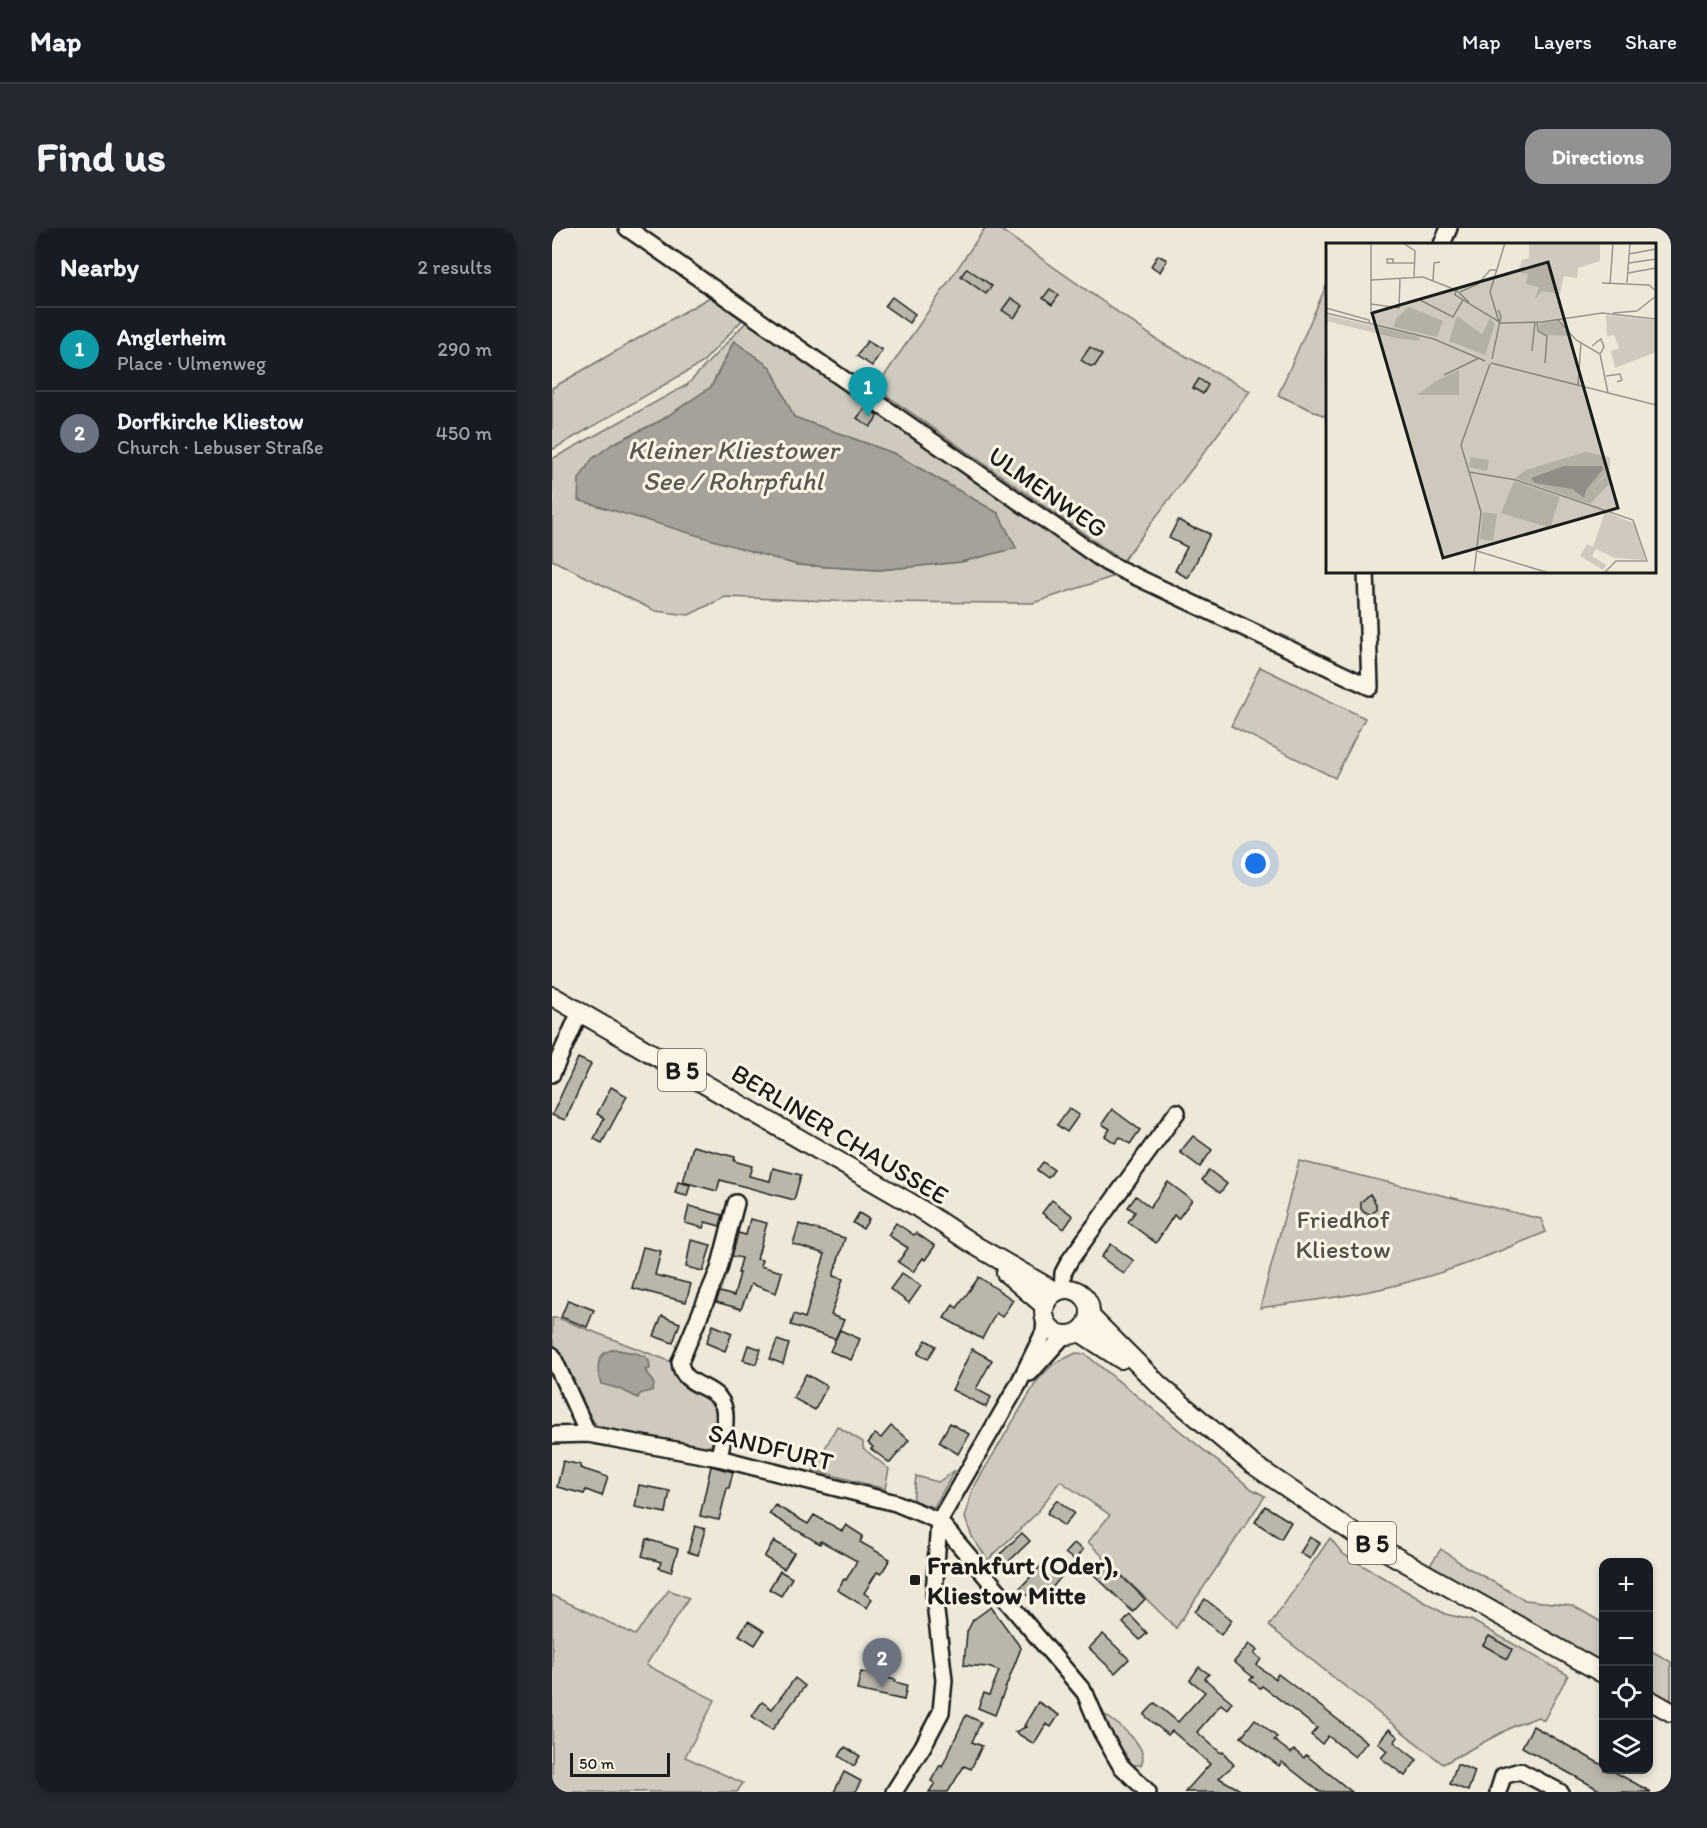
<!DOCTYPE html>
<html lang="en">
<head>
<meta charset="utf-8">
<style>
	:root { --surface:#171b24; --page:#242831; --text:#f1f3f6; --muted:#9ea1a6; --line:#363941; --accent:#919294 }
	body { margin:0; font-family:Itim,sans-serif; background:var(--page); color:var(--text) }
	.controls { position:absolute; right:18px; bottom:18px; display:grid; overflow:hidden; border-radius:12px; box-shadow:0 3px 9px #0003 }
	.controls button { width:54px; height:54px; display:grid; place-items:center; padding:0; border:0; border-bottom:2px solid var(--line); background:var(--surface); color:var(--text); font:30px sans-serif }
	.scale { position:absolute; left:18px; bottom:15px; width:100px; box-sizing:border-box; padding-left:6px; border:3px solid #1c1c1c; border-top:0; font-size:16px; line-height:21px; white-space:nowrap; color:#1c1c1c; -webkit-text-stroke:4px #fcf5e5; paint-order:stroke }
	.you { position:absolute; left:704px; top:636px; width:21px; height:21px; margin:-15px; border:4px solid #fff; border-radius:50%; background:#1a73e8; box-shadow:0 0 0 9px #1a73e833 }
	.badge { display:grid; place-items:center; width:39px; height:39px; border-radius:50%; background:var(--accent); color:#fff; font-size:20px; font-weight:700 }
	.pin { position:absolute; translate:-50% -50px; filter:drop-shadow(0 2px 3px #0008) }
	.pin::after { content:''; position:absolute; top:32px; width:21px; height:18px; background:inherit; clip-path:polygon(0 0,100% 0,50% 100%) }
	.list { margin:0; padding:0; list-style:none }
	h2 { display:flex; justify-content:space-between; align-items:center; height:78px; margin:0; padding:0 24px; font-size:26px }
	h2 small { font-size:20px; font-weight:400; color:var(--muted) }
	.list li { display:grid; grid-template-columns:39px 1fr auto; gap:18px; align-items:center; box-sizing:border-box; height:84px; padding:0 24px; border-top:2px solid var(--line) }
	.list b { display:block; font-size:22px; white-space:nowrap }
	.list p { margin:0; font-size:20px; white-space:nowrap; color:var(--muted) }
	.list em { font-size:20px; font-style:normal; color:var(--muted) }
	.icon { flex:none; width:33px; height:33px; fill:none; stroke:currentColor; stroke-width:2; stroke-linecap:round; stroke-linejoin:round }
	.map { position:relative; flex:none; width:1119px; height:1564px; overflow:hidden; border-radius:18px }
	header { display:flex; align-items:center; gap:36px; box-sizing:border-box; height:84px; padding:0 30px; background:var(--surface); border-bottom:2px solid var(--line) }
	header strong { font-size:28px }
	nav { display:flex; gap:33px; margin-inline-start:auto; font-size:21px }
	.intro { display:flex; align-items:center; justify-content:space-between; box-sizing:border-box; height:144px; padding:0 36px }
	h1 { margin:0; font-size:42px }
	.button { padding:15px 27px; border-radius:18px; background:var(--accent); color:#fff; font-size:21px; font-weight:700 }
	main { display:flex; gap:36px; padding:0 36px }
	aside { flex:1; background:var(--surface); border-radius:18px; box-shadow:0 3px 9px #0003 }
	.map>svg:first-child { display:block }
	.green { fill:#cfcabd; stroke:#76736c; stroke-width:1.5; fill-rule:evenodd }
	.water { fill:#a7a299; stroke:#6f6c67; stroke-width:1.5 }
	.building { fill:#bab6aa; stroke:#1c1c1c; stroke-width:1.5 }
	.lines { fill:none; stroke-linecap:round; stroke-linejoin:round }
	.minor-casing { stroke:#1c1c1c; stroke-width:20 }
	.major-casing { stroke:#1c1c1c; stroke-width:22 }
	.minor { stroke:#fcf5e5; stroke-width:15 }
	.major { stroke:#fcf5e5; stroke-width:18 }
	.poi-dot { fill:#1c1c1c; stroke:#fcf5e5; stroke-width:2 }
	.labels { text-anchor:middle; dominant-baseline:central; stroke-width:6; stroke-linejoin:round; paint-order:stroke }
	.shield { fill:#fcf5e5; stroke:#5f5d58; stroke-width:1.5 }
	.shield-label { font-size:24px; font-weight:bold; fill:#1c1c1c }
	.street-label { font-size:26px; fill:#1c1c1c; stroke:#fcf5e5 }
	.park-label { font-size:26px; fill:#52504c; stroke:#fcf5e5 }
	.poi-label { font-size:26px; font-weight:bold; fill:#1c1c1c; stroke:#fcf5e5; text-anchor:start }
	.water-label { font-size:27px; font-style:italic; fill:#5b5854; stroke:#fcf5e5 }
	.inset-road { fill:none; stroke:#9a968d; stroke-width:1.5 }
	.view { fill:#1c1c1c; fill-opacity:0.15; stroke:#1c1c1c; stroke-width:3 }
	.inset-edge { fill:none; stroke:#1c1c1c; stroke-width:3 }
</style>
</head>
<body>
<header>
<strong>Map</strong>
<nav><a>Map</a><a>Layers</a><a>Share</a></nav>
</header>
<div class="intro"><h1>Find us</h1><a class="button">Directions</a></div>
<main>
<aside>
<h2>Nearby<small>2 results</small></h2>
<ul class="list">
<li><span class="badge" style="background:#0f9aa8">1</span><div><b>Anglerheim</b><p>Place · Ulmenweg</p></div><em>290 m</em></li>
<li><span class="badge" style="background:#6b7280">2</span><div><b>Dorfkirche Kliestow</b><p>Church · Lebuser Straße</p></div><em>450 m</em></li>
</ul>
</aside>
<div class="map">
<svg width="1119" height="1564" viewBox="0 0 1119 1564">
	<rect width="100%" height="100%" fill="#eee8d9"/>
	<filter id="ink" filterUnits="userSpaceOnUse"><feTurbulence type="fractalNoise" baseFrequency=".0167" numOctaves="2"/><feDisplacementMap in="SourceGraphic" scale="12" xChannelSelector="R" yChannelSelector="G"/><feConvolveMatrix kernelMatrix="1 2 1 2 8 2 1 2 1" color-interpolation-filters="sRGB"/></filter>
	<g filter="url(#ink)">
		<g class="green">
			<polygon points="433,0 446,0 610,115 698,163 571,333 324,160"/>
			<polygon points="775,56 775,189 726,167"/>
			<polygon points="158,69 190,92 150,135 0,222 0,160"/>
			<path d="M195 93 560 349 481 375 306 374 173 369 137 387 103 383 0 332V231L135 157ZM182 113 219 140 242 189 341 225 446 285 464 320 409 334 326 342 245 337 62 215 108 193 159 159Z"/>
			<polygon points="708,439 813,490 783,550 679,498"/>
			<path d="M747 933 989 991 994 1004C951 1022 908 1040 863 1052 813 1067 759 1072 708 1080Z"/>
			<path d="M0 1090H6L120 1134C116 1163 152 1160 164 1182L160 1216 157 1219 149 1218 49 1202C37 1192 3 1125 0 1109 0 1103 0 1096 0 1090Z"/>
			<polygon points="524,1125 533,1126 700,1261 713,1268 624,1400 536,1314 558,1287 508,1253 485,1285 436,1332 420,1309 413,1290 420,1262 485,1153 501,1136"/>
			<polygon points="285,1198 311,1214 311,1220 337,1241 333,1261 261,1242"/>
			<polygon points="403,1242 382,1279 361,1273 364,1248 386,1254"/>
			<polygon points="778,1310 791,1326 893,1386 919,1392 1016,1447 992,1492 986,1489 962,1498 891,1536 717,1398"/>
			<polygon points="889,1321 913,1338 973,1372 1020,1377 1051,1395 1051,1435 878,1337"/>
			<polygon points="117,1362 137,1370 94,1437 163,1472 133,1529 191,1555 185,1564 0,1564 0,1367 83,1407"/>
			<polygon points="1096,1421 1119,1434 1119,1474 1097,1461"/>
			<path d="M553 1487C566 1496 599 1519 589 1537H580C565 1523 558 1507 551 1488Z"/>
		</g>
		<g class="water">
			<polygon points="182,113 219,140 242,189 341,225 446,285 464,320 409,334 326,342 245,337 26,272 27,251 40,231 62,215 108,193 159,159"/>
			<path d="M63 1121C75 1125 88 1123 97 1132L98 1141 93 1142 102 1156 101 1162 88 1166 86 1170 68 1161 49 1156C44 1140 44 1124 63 1121Z"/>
		</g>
		<g class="building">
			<polygon points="606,27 615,32 608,44 599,38"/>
			<polygon points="415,40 440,58 434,66 409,48"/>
			<polygon points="498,61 507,67 500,77 491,70"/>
			<polygon points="340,69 363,86 357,95 333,78"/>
			<polygon points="459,70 471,78 462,90 450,82"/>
			<polygon points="315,113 330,122 320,138 305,128"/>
			<polygon points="538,119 550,127 543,138 538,138 529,132"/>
			<polygon points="647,151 656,157 651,166 641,160"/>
			<polygon points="314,179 326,188 318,199 305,190"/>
			<polygon points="626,292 643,301 644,300 658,306 636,350 623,343 635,319 617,310"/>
			<polygon points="26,830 39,836 13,892 0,887"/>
			<polygon points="59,859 75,868 50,915 42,911 52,890 45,886"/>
			<polygon points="517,880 527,887 515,904 505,897"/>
			<polygon points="560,881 588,902 578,916 568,909 563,915 553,908 558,901 550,896"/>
			<polygon points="641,908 660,922 648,939 628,924"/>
			<polygon points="141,918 183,929 182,933 200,938 197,948 218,953 221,940 249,947 242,972 168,952 165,963 131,954"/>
			<polygon points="491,934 502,942 496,950 485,942"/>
			<polygon points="657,942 675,956 668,965 650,952"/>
			<polygon points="126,954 138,957 135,968 123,965"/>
			<polygon points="616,954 640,972 626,991 622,987 604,1015 576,994 583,984 576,979 584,968 598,979"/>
			<polygon points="818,966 824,976 824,982 820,986 813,985 809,981 809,974"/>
			<polygon points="500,972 521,988 512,1001 490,985"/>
			<polygon points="137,978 171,987 168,998 153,994 151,1000 133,995"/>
			<polygon points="307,985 317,991 311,1001 301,995"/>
			<polygon points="198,991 215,995 205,1031 210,1032 208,1038 230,1044 224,1065 199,1056 189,1081 164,1074 168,1064 182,1068 188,1045 186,1045 190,1030 180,1028 186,1005 194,1007"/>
			<polygon points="344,995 362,1007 364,1005 383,1018 373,1032 371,1030 361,1044 346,1034 356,1020 336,1007"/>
			<polygon points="247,996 293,1010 281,1048 291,1051 279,1087 292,1092 283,1111 239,1097 242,1086 253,1090 273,1026 241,1016"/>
			<polygon points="139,1012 159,1017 151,1043 134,1039"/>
			<polygon points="559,1016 582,1033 572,1046 549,1029"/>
			<polygon points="91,1019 109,1023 103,1047 139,1056 134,1074 80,1060"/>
			<polygon points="350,1045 369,1058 357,1075 338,1061"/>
			<polygon points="427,1049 461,1072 450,1089 444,1085 430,1111 392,1090 401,1077 405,1080"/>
			<polygon points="16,1072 42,1082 35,1099 9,1089"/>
			<polygon points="110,1088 128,1095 121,1115 102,1108"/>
			<polygon points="161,1097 180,1105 173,1123 154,1115"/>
			<polygon points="288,1102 308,1111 299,1132 278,1123"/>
			<polygon points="225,1112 237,1116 231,1136 218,1131"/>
			<polygon points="374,1112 384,1118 376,1131 366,1126"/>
			<polygon points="196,1117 209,1121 204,1136 191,1132"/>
			<polygon points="420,1121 440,1132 424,1161 439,1169 434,1179 400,1162"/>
			<polygon points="254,1146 275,1158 263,1182 241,1170"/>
			<polygon points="398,1195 417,1206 406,1226 387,1214"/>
			<polygon points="339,1198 357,1212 338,1235 319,1221 321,1219 316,1215 323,1206 329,1210"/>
			<polygon points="11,1233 29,1237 28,1240 56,1249 50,1268 34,1262 32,1266 5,1259"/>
			<polygon points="159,1238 181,1244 177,1260 175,1260 167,1292 148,1288"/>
			<polygon points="87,1257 118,1263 114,1285 83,1279"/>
			<polygon points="505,1272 522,1285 512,1298 495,1285"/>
			<polygon points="223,1277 256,1296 262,1287 290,1303 294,1297 311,1308 308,1314 338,1331 329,1346 325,1344 312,1365 320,1371 315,1380 285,1362 292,1351 294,1352 305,1333 269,1313 268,1316 217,1286"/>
			<polygon points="713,1278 739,1294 729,1311 703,1294"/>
			<polygon points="143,1298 153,1301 146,1327 136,1324"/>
			<polygon points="470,1305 478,1313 451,1339 443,1331"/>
			<polygon points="758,1309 768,1315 758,1331 748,1325"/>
			<polygon points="95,1311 126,1321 119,1344 107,1340 109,1334 90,1328"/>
			<polygon points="222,1313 242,1325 232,1341 212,1329"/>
			<polygon points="522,1315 531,1322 522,1332 513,1325"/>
			<polygon points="552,1331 593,1371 581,1384 539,1344"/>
			<polygon points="491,1336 509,1349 490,1372 486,1367 481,1372 468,1360"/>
			<polygon points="228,1343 240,1350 229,1368 217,1361"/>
			<polygon points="653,1371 680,1392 669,1407 643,1384"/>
			<polygon points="439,1379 469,1420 443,1487 426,1480 432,1465 437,1467 447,1443 436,1439 412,1437 415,1404 421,1392"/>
			<polygon points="578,1387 595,1405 588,1412 571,1395"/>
			<polygon points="196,1393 212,1403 203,1417 187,1407"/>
			<polygon points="551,1406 577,1431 563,1445 537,1420"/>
			<polygon points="937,1408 960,1421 955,1431 931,1417"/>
			<polygon points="697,1416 705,1422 702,1426 709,1431 705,1437 723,1451 726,1446 815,1514 803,1529 776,1508 770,1516 759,1507 765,1500 710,1458 708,1460 698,1452 701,1449 682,1434"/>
			<polygon points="647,1439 657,1446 653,1451 680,1474 675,1481 669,1476 645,1504 669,1525 671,1524 682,1537 667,1550 692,1564 633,1564 658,1536 620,1503 616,1507 592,1487 603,1475 626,1494 653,1464 638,1452"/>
			<polygon points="309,1444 344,1452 343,1454 355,1457 352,1472 305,1462"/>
			<polygon points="243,1450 253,1458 220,1502 200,1488 210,1474 220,1481"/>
			<polygon points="486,1474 507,1487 499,1499 494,1496 482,1516 463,1504 474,1499 472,1498"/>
			<polygon points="414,1487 429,1494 420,1514 430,1518 419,1541 412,1538 396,1564 377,1564 383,1555 379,1553 388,1537 390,1539"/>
			<polygon points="703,1491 725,1509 722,1512 739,1525 742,1522 752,1530 754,1527 800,1564 768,1564 730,1534 727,1538 689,1509"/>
			<polygon points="981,1498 1052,1538 1052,1542 1059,1542 1099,1564 1051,1564 1017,1545 970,1519"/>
			<polygon points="837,1501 846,1509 842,1514 865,1532 853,1548 829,1530 835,1523 826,1515"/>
			<polygon points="293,1519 308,1528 302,1538 287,1528"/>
			<polygon points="905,1536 923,1543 916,1563 898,1556"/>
			<polygon points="292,1544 309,1553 303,1564 282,1564"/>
		</g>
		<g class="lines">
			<g class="minor-casing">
				<g id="minor">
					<polyline points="75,0 555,335 818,459 814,344"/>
					<polyline points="890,16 897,0"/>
					<polyline points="0,846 28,784"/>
					<polyline points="510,1062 511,1045 518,1032 625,884"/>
					<polyline points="0,1127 36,1206"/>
					<polyline points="478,1145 512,1107"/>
					<polyline points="0,1207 36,1206 167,1230 344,1275 387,1293 533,1465 549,1503 569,1538 596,1564"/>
					<path d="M167 1230C169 1217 173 1204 173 1192 175 1152 131 1165 128 1134L167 1041 184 975"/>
					<polyline points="342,1564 371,1518 389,1484 392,1452 382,1366 387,1293 466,1157 492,1104 493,1091"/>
					<polyline points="946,1564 951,1548 968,1543 1008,1564"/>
				</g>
			</g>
			<g class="major-casing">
				<g id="major">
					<polyline points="0,768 362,977 424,1018 504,1064"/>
					<polyline points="454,1045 493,1078"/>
					<circle cx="515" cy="1084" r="23"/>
					<polyline points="538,1088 607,1157 699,1235 803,1306 1052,1446"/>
					<polyline points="528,1104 569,1131"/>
					<polyline points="1096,1471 1119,1484"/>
				</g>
			</g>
			<use href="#minor" class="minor"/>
			<use href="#major" class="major"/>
		</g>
	</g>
	<rect class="poi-dot" x="357" y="1346" width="12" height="12" rx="3"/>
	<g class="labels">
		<g class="shield">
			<rect x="106" y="821" width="48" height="42" rx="4.5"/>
			<rect x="796" y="1294" width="48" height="42" rx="4.5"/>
		</g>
		<g class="shield-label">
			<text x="130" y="842">B 5</text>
			<text x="820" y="1315">B 5</text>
		</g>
		<g class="street-label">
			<text transform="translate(496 264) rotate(35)">ULMENWEG</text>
			<text transform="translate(288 906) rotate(31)">BERLINER CHAUSSEE</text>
			<text transform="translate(219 1219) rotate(14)">SANDFURT</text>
		</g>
		<g class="park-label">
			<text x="791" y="991">Friedhof<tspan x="791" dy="30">Kliestow</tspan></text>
		</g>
		<g class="poi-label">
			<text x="375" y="1337">Frankfurt (Oder),<tspan x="375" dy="30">Kliestow Mitte</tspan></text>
		</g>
		<g class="water-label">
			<text x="181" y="221">Kleiner Kliestower<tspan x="181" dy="31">See / Rohrpfuhl</tspan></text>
		</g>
	</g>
	<g transform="translate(774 15)">
		<rect width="330" height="330" fill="#eee8d9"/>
		<path d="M203 0H274V18L252 25 251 35 238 33 234 51 216 48 209 56 213 44 200 41 202 31 192 29 196 17 203 15ZM83 64 117 78 111 94 68 84 70 75ZM0 72 94 94 93 98 70 95 0 78ZM280 72 330 77V109L289 125 285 108 293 105 288 92 281 93ZM131 73 156 91 164 75 169 81 159 112 123 98ZM230 78 233 80 244 93 222 92 213 87V81ZM133 127V152H91L110 138ZM259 209 284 214V226L262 250 284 228 285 239 264 261 189 235 200 227ZM145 214 163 217 161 228 143 224ZM188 238 234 254 224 285 175 270ZM157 269 171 271 167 298 154 296ZM279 269 310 281 319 317 289 315 270 306 266 313 280 322 277 327 254 313 261 301 267 304Z" fill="#cfcabd"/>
		<path d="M238 223H276L277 226 260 247 258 255 246 246 209 240 205 235Z" fill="#a7a299"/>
		<path class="inset-road" d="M77 0 89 8 88 35M303 11 330 6M67 20H61V16H67V20H89M303 20 330 16M302 30 330 25M45 37 97 34 130 47 143 59M107 38 108 20 114 19M276 40 323 42 330 48M301 40 304 0M284 41 287 0M130 47 129 52 175 80 216 79 276 70 330 76M134 49 152 41 164 27H171M94 57 127 74 137 57M45 61 73 65 74 36M0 65 43 77 44 81M45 68V0M0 70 108 96 159 118M287 70 311 68 330 53M232 77 250 97 274 111 282 150M173 79 164 49 179 0M211 79 212 88 221 93 219 120M266 103 275 96 278 104 274 111M206 108 209 79M166 116 175 73 172 67M165 120 330 162M118 132 153 115M280 133 294 131 296 137 291 139M252 142 255 99M143 229 190 237 307 277 321 318H290L278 330M151 308 223 330M148 330 155 269 135 202 164 121"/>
		<path class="view" d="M222 19 292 265 117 315 46 70Z"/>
		<rect width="330" height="330" class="inset-edge"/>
	</g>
</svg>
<div class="controls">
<button>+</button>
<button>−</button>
<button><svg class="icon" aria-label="locate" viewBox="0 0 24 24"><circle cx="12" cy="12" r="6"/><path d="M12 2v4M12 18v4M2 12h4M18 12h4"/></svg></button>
<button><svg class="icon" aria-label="layers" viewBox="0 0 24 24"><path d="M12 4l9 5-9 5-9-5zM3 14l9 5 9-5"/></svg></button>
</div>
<div class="scale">50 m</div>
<div class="you"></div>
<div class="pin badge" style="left:316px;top:189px;background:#0f9aa8">1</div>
<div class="pin badge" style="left:330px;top:1460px;background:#6b7280">2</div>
</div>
</main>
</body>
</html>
